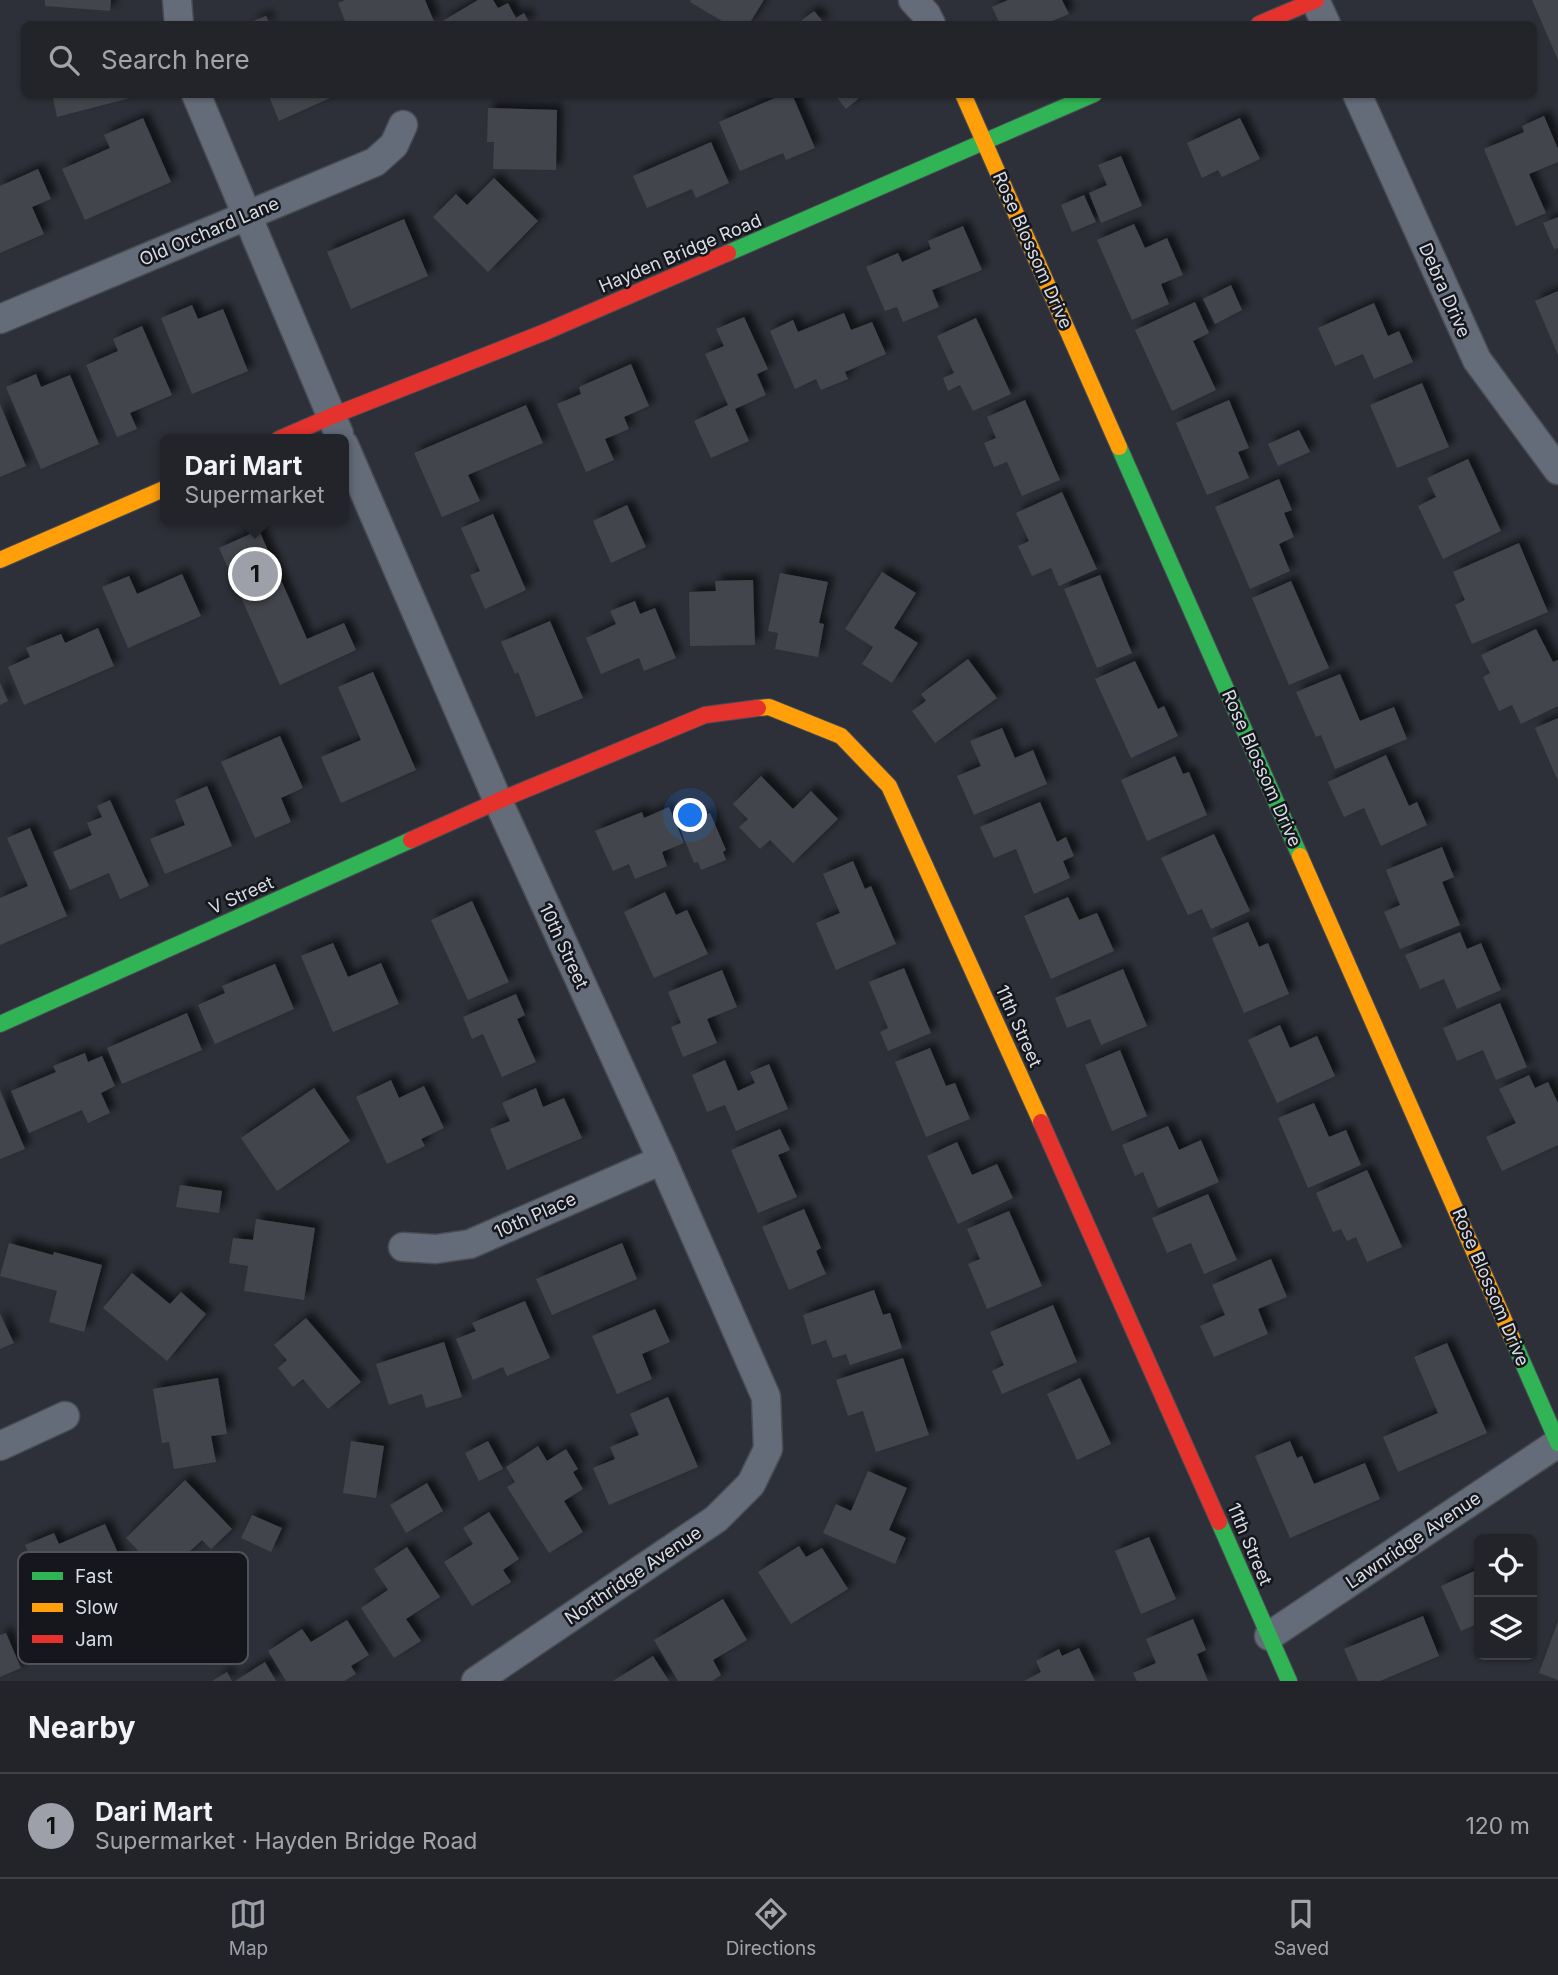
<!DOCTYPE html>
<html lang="en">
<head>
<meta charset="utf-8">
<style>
	:root { --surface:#22242a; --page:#2a2c32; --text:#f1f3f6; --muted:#a2a4a8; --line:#3f4147; --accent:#9da0a8 }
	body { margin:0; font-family:Inter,sans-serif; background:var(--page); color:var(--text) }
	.controls { position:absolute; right:21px; bottom:21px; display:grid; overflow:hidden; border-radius:10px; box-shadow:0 2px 5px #0004 }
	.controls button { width:63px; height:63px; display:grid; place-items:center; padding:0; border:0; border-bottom:2px solid var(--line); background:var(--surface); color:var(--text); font:35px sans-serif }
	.you { position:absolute; left:691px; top:816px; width:24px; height:24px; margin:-18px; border:5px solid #fff; border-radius:50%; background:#1a73e8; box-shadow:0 0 0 10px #1a73e833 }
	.badge { display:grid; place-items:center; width:46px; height:46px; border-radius:50%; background:var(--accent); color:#111; font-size:23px; font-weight:700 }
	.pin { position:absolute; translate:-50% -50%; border:4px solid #fff; box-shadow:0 2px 7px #0006 }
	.popup { position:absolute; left:160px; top:434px; width:189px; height:91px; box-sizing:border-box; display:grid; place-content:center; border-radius:10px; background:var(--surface); filter:drop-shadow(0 2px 5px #0005); font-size:23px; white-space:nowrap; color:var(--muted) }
	.popup b { font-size:26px; color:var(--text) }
	.popup::after { content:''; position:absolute; left:50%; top:100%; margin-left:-14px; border:14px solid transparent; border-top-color:var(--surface) }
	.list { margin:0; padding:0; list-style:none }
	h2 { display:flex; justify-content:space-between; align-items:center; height:91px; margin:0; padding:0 28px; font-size:30px }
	h2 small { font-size:23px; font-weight:400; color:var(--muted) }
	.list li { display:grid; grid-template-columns:46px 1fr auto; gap:21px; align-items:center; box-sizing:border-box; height:105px; padding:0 28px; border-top:2px solid var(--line) }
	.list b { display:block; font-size:26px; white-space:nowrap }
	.list p { margin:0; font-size:23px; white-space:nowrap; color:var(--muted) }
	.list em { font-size:23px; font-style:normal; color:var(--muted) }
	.icon { flex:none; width:38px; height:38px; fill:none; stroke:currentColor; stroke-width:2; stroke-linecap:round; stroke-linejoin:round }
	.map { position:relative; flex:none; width:1558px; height:1681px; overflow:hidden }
	.search { position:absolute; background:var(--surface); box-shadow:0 2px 5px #0004; left:21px; right:21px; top:21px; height:77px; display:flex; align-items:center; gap:18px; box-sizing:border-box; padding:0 24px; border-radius:10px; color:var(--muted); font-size:26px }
	.sheet { height:196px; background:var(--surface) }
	nav { display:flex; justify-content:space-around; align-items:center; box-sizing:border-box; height:98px; border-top:2px solid var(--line); background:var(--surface); font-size:19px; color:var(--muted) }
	nav a { display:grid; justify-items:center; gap:4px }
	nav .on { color:var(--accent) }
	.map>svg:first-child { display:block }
	.building { fill:#42454c; filter:url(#shadow) }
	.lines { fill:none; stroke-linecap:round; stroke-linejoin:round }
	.street-casing { stroke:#494d53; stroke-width:31 }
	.fast-casing { stroke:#494d53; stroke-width:18 }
	.slow-casing { stroke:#494d53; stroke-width:18 }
	.jam-casing { stroke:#494d53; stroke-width:18 }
	.street { stroke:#646c7a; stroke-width:28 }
	.fast { stroke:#30b455; stroke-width:16 }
	.slow { stroke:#ff9f0a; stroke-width:16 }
	.jam { stroke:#e5322d; stroke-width:16 }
	.labels { text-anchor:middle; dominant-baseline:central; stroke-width:5; stroke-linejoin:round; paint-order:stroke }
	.street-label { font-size:18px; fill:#d9dde5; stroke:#15171d }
	.key { fill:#15171d; stroke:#505259; stroke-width:2 }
	.key-label { font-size:19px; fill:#d9dde5 }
</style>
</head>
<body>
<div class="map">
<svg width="1558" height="1681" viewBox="0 0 1558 1681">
	<defs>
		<filter id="shadow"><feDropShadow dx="6" dy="-6" stdDeviation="3.5" flood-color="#0009"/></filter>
	</defs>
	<rect width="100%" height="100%" fill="#2d3038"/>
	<g class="building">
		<polygon points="45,0 111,0 110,11 45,6"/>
		<polygon points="345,0 425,0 435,24 346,24 338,3"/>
		<polygon points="478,0 493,0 498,8 508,3 516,18 524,13 530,24 443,24 441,22"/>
		<polygon points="691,0 764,0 749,24 727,24 690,2"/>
		<polygon points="1008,0 1062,0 1069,14 1045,24 1000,24 992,7"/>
		<polygon points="1532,0 1558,0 1558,60"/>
		<polygon points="814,11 825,24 797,24"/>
		<polygon points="266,16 270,24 246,24"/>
		<polygon points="52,94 129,94 130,98 57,117"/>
		<polygon points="268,94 339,94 279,121"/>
		<polygon points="784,94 792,94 815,148 786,160 783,153 740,171 719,122"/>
		<polygon points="834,94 864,94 846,109"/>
		<polygon points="488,108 557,110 556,170 493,169 494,142 487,142"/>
		<polygon points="1544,116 1558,149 1558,162 1529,174 1546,213 1516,226 1484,149 1524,132 1522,126"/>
		<polygon points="143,118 171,182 85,220 62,169 110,148 104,135"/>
		<polygon points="1240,118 1260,159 1222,177 1218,170 1202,178 1187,143"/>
		<polygon points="711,142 729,183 696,198 692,189 647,208 633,176"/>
		<polygon points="1121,156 1142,206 1101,223 1089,193 1107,185 1098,165"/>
		<polygon points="38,169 51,199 32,207 44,234 0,253 0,186"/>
		<polygon points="494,178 538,221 488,272 433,217 456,194 467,205"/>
		<polygon points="1084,195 1096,222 1072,232 1061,205"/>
		<polygon points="1558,217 1558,248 1554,249 1543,223"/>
		<polygon points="404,219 428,276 351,309 327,252"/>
		<polygon points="1134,224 1145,248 1167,238 1183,275 1161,284 1169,304 1132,320 1097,240"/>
		<polygon points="963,226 982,270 932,290 939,307 903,322 897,307 885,311 866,267 898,253 902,262 931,249 928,241"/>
		<polygon points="1231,285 1242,310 1215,324 1203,299"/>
		<polygon points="1558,291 1558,355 1535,301"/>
		<polygon points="1195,302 1209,333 1193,341 1216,390 1172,411 1135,330"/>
		<polygon points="1374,303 1388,336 1399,331 1413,362 1374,379 1363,354 1335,366 1318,328"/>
		<polygon points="192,305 198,319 223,309 248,371 192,394 161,318"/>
		<polygon points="844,313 851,330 872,322 886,354 845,372 848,379 821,390 816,379 795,389 770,331 793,320 798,332"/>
		<polygon points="744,317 768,369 757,374 766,395 735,409 749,441 711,458 694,421 728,405 705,354 724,346 716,329"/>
		<polygon points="976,318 1011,394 973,411 960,385 948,391 943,378 954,373 937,336"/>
		<polygon points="142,326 172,395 130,413 137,429 117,437 86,365 118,351 113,339"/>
		<polygon points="631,364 649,406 624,417 629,429 605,439 614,460 586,472 557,404 581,394 579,387"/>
		<polygon points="36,374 41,387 70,375 99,444 41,469 6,387"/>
		<polygon points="1422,383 1449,447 1397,468 1370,405"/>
		<polygon points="1025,400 1060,480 1022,496 1007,462 994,467 984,443 996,438 987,417"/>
		<polygon points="1229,400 1249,448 1238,452 1249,478 1207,495 1176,423"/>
		<polygon points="0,404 26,466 0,477"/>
		<polygon points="526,405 543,443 468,475 480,501 442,517 414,453"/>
		<polygon points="1299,430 1310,452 1278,466 1268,444"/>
		<polygon points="1468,459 1501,531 1443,559 1418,506 1436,497 1427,478"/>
		<polygon points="1279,479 1292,510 1284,513 1294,537 1279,544 1290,571 1250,589 1215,507"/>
		<polygon points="1062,492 1097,569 1059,586 1051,568 1032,576 1018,546 1029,541 1016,513"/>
		<polygon points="627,505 646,547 611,563 593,521"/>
		<polygon points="493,514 526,590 485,609 470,575 480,571 461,528"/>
		<polygon points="259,530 307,639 344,623 356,650 280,685 219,548"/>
		<polygon points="1519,543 1548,612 1472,644 1455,605 1465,600 1453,572"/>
		<polygon points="882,572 916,593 894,628 918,643 892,683 862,664 873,647 845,629"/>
		<polygon points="780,573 828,582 819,623 824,624 818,657 775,649 778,633 768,631"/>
		<polygon points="182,574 201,616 128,648 102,587 129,576 137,594"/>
		<polygon points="1100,575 1132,653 1097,668 1064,589"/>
		<polygon points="753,580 755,645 690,646 689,592 716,591 715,581"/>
		<polygon points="1291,581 1329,668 1289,685 1252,598"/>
		<polygon points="635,601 640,614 655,608 676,658 644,671 639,658 601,674 586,638 616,624 610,611"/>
		<polygon points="550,621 583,698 536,717 518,672 515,674 501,642"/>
		<polygon points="98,628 114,666 24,705 8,667 30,657 26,648 61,634 65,643"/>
		<polygon points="1536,629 1553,662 1558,660 1558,706 1521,724 1512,705 1499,711 1483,677 1490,673 1481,655"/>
		<polygon points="968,659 997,698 935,743 912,711 926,701 921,694"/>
		<polygon points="1135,661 1158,709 1164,706 1178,736 1131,758 1095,679"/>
		<polygon points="373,672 416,770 341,803 321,757 361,740 338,687"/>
		<polygon points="1340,674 1360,721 1394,707 1407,739 1335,769 1321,735 1316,737 1296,692"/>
		<polygon points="0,683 8,701 0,705"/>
		<polygon points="1558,718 1558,781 1535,728"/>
		<polygon points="1002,728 1015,758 1033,750 1047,784 974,815 957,776 981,766 970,741"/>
		<polygon points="280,736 303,788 281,798 291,822 255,838 221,762"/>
		<polygon points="1386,755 1409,806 1417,802 1427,825 1381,846 1364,808 1344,817 1328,782"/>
		<polygon points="1175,756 1183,774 1189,772 1207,815 1147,841 1121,780"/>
		<polygon points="761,776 793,809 811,791 838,819 793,863 770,840 760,849 739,827 748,819 733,804"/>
		<polygon points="207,786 232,846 165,874 150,839 185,825 175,800"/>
		<polygon points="110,800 149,886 120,899 109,873 70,890 53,852 92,835 87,823 102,817 97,806"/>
		<polygon points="1040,802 1057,842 1066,837 1074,856 1063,861 1070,878 1034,894 1016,849 994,858 980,827"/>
		<polygon points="669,807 684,843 662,852 667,866 635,879 629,864 613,871 595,831 642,812 644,818"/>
		<polygon points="710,813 726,850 723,852 726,860 701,870 698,862 694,863 679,826"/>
		<polygon points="30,828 67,916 0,945 0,898 28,886 7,838"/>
		<polygon points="1214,834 1250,911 1211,929 1202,909 1188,915 1161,858"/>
		<polygon points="1442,847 1454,877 1442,882 1460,925 1400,949 1384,912 1400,905 1386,870"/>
		<polygon points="853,861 865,889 871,886 896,944 836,970 816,923 840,913 823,874"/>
		<polygon points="665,892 676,915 687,910 708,954 654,978 624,912"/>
		<polygon points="1068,897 1079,920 1097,913 1114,951 1051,979 1024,916"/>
		<polygon points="472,901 509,982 468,1000 431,920"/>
		<polygon points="1248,922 1259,947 1268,943 1289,994 1244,1013 1212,938"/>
		<polygon points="1460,932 1467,949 1481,943 1501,990 1457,1009 1444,979 1420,989 1405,955"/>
		<polygon points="333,943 348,977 381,963 399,1004 333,1032 301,956"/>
		<polygon points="275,964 294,1009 215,1044 198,1005 225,993 222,986"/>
		<polygon points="904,968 931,1033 888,1051 880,1032 888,1028 869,982"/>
		<polygon points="1123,969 1147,1026 1101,1045 1090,1019 1067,1028 1055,998"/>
		<polygon points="722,970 737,1007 707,1019 717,1043 683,1057 671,1027 681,1023 668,992"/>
		<polygon points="516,994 525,1015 517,1019 536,1062 502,1077 483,1034 472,1039 463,1017"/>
		<polygon points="1500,1003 1527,1067 1496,1080 1483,1050 1457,1061 1443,1028"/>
		<polygon points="187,1013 202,1050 122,1084 107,1048"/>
		<polygon points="1280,1025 1290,1048 1317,1036 1335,1076 1277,1103 1248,1040"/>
		<polygon points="930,1048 946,1086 955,1083 970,1119 926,1137 895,1062"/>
		<polygon points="1120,1050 1147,1116 1112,1131 1085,1065"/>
		<polygon points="85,1053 88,1062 102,1056 115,1086 101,1093 110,1113 88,1123 82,1110 29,1133 11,1091 56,1072 53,1066"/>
		<polygon points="725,1060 738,1091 755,1083 750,1072 769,1064 788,1109 736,1131 725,1105 707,1112 692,1075"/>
		<polygon points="1529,1075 1535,1088 1548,1082 1558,1103 1558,1145 1502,1171 1486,1137 1516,1123 1499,1089"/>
		<polygon points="391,1080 399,1098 424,1086 444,1128 421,1139 425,1146 387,1164 356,1097"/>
		<polygon points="314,1088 350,1141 277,1191 241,1138"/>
		<polygon points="536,1088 543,1107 564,1098 582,1138 507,1170 490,1129 510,1121 502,1103"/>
		<polygon points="0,1090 25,1149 0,1159"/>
		<polygon points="1314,1103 1329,1137 1346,1130 1361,1165 1308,1188 1278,1118"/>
		<polygon points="1168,1126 1179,1150 1201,1140 1219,1182 1158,1208 1143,1172 1135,1176 1122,1145"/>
		<polygon points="780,1129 790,1150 778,1155 797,1197 758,1213 731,1150"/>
		<polygon points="957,1142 972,1175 997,1164 1013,1198 958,1224 927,1156"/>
		<polygon points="1367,1170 1402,1247 1367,1262 1356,1237 1347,1241 1341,1229 1333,1232 1316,1193"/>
		<polygon points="180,1185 222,1191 219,1213 176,1207"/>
		<polygon points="1208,1194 1237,1260 1204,1274 1191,1243 1167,1253 1152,1218"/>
		<polygon points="804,1209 821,1248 816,1251 826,1274 789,1290 762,1227"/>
		<polygon points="1009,1211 1042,1286 987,1309 968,1264 980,1259 967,1229"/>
		<polygon points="256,1219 315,1228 304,1300 244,1291 248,1266 229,1263 233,1238 253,1240"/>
		<polygon points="9,1243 53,1255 54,1252 102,1265 84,1332 49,1322 57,1291 0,1276"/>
		<polygon points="622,1243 637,1279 552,1315 536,1279"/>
		<polygon points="1271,1259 1287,1297 1258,1309 1268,1334 1214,1357 1200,1326 1225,1315 1212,1285"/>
		<polygon points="132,1273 170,1304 181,1292 206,1314 167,1361 103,1308"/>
		<polygon points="874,1290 883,1315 890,1313 902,1348 850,1365 846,1354 833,1358 826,1340 812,1345 803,1315"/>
		<polygon points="525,1301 550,1358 507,1376 503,1367 473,1380 456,1339 476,1331 472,1323"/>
		<polygon points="1053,1305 1077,1362 1002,1394 992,1371 1004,1365 990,1332"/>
		<polygon points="655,1309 670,1342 642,1354 652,1379 617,1394 592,1336"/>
		<polygon points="0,1314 14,1343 0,1349"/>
		<polygon points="306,1318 361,1382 328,1409 303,1379 293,1387 278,1368 287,1360 274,1345"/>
		<polygon points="444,1342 462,1397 426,1408 422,1394 389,1405 376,1364"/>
		<polygon points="1447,1343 1487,1433 1398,1472 1383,1437 1438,1413 1414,1357"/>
		<polygon points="903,1358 929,1435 876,1452 863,1411 848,1416 836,1380"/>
		<polygon points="218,1378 227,1434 211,1436 216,1462 174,1469 169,1442 162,1443 153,1389"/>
		<polygon points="1080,1378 1111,1444 1077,1460 1047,1394"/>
		<polygon points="668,1397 698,1467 609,1505 593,1468 615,1459 610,1447 639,1435 630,1414"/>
		<polygon points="351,1441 384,1446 376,1498 343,1493"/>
		<polygon points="488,1441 503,1469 479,1481 465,1453"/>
		<polygon points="1290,1441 1297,1458 1302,1456 1314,1484 1365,1463 1380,1499 1290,1538 1255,1456"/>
		<polygon points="538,1446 547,1461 566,1449 578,1469 573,1472 583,1489 564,1501 583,1532 549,1553 507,1487 515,1482 506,1467"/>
		<polygon points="868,1471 907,1488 889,1530 906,1538 895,1564 823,1533 836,1504 851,1511"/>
		<polygon points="185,1480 232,1529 211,1549 202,1540 163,1576 126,1538"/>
		<polygon points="427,1483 443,1511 406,1533 390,1505"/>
		<polygon points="489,1512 519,1559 503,1570 511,1582 472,1606 444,1562 473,1544 463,1528"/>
		<polygon points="252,1515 282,1528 271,1552 241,1538"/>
		<polygon points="105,1524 122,1562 46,1595 25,1545 54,1533 59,1544"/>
		<polygon points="1149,1537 1176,1599 1141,1614 1115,1551"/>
		<polygon points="799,1546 806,1557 822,1548 848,1589 791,1624 758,1572"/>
		<polygon points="407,1547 440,1597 406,1619 421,1641 394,1658 361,1608 388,1590 374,1569"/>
		<polygon points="1479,1569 1479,1623 1461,1631 1441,1586"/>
		<polygon points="70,1587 75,1596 56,1605 51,1595"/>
		<polygon points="723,1599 747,1640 713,1660 721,1675 712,1681 678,1681 654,1640"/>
		<polygon points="1423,1616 1439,1656 1380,1681 1358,1681 1344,1649"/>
		<polygon points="1193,1619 1206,1650 1197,1654 1208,1681 1137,1681 1133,1673 1156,1663 1146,1639"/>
		<polygon points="347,1620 369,1655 351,1666 356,1674 344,1681 286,1681 268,1651 302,1629 311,1642"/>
		<polygon points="1558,1621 1558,1680 1539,1673"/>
		<polygon points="6,1633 21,1668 0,1677 0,1635"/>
		<polygon points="1079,1648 1095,1681 1024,1681 1041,1672 1036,1661 1059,1649 1062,1656"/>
		<polygon points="653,1656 669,1681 613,1681"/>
		<polygon points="265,1662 276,1681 235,1681"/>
		<polygon points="227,1672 232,1681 212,1681"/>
	</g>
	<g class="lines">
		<g class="street-casing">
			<g id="street">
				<polyline points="177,0 179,24"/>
				<polyline points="913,0 926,14 931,24"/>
				<polyline points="1315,0 1326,24"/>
				<polyline points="196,94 339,434"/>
				<polyline points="1357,94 1477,360 1558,470"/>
				<polyline points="0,319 375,162 394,145 403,125"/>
				<polyline points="344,445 498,801 662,1160 766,1397 768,1449 751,1484 716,1519 476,1681"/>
				<polyline points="403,1247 436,1249 470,1244 662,1160"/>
				<polyline points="0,1446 65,1416"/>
				<polyline points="1269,1636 1558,1443"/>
			</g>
		</g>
		<g class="fast-casing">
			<g id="fast">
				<polyline points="728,253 1094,94"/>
				<polyline points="1119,447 1300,856"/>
				<polyline points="0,1024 411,840"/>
				<polyline points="1512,1338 1558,1443"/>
				<polyline points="1219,1522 1289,1681"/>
			</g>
		</g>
		<g class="slow-casing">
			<g id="slow">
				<polyline points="963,94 1119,447"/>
				<polyline points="0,560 166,488"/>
				<polyline points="758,708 769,707 841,736 889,786 1041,1122"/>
				<polyline points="1300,856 1512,1338"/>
			</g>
		</g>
		<g class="jam-casing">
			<g id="jam">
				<polyline points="1259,24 1316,0"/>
				<polyline points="279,439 332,416 545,332 728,253"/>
				<polyline points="411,840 498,801 705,715 758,708"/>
				<polyline points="1041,1122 1219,1522"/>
			</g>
		</g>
		<use href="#street" class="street"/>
		<use href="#fast" class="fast"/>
		<use href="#slow" class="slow"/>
		<use href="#jam" class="jam"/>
	</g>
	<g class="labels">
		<g class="street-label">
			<text transform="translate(209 231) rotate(-23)">Old Orchard Lane</text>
			<text transform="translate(1033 250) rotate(66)">Rose Blossom Drive</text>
			<text transform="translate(680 253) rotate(-23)">Hayden Bridge Road</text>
			<text transform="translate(1445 290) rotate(66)">Debra Drive</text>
			<text transform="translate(1262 768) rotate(66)">Rose Blossom Drive</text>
			<text transform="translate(241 895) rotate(-24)">V Street</text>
			<text transform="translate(564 946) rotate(65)">10th Street</text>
			<text transform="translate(1019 1026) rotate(66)">11th Street</text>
			<text transform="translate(535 1215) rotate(-24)">10th Place</text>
			<text transform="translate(1491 1287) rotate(67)">Rose Blossom Drive</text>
			<text transform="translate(1413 1540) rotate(-34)">Lawnridge Avenue</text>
			<text transform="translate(1250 1544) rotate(67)">11th Street</text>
			<text transform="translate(633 1575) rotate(-34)">Northridge Avenue</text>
		</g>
	</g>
	<rect x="18" y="1552" width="230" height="112" rx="10" class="key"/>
	<rect x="32" y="1572" width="31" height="8" fill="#30b455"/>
	<rect x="32" y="1603" width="31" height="9" fill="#ff9f0a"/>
	<rect x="32" y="1635" width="31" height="8" fill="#e5322d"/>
	<g class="key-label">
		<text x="75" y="1583">Fast</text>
		<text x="75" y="1614">Slow</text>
		<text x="75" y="1646">Jam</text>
	</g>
</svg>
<div class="controls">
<button><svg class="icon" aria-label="locate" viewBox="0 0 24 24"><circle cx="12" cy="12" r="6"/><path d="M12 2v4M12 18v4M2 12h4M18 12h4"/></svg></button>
<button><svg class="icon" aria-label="layers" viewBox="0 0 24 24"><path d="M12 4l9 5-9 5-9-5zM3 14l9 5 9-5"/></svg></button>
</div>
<div class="you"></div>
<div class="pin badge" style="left:255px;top:574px">1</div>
<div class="popup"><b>Dari Mart</b>Supermarket</div>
<div class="search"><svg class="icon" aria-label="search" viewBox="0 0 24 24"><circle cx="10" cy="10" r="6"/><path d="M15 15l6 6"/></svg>Search here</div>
</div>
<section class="sheet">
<h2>Nearby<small></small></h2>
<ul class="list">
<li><span class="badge">1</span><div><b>Dari Mart</b><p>Supermarket · Hayden Bridge Road</p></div><em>120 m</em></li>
</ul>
</section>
<nav>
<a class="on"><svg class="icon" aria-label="map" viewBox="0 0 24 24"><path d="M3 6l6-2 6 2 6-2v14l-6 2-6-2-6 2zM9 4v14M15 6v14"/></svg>Map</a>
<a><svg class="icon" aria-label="directions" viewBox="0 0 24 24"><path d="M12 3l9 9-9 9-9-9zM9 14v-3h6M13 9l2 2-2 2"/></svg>Directions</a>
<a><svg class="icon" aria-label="saved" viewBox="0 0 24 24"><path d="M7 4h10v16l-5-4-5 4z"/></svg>Saved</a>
</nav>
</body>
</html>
